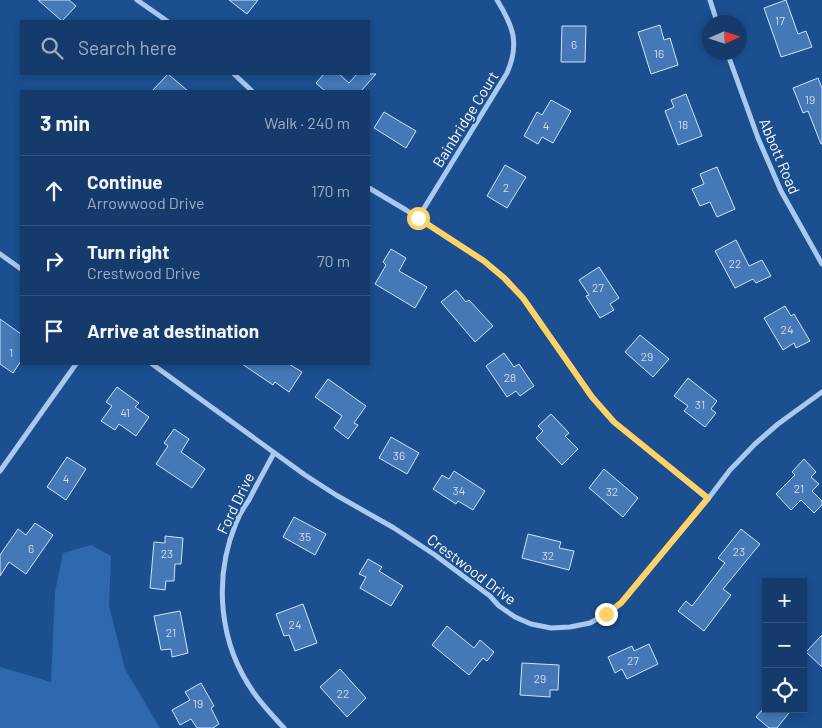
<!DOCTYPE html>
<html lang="en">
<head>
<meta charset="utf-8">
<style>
	:root { --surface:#143b6b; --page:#1d4271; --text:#f1f3f6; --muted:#9dadc1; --line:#33557e }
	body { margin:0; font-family:Barlow,sans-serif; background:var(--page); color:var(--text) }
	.controls { position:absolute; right:15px; bottom:15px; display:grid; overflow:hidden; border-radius:0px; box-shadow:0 2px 8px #0003 }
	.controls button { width:45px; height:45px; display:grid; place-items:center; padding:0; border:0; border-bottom:1px solid var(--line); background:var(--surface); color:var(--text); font:25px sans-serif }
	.compass { position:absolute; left:702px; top:15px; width:45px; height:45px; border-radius:50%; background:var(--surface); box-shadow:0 2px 8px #0003; rotate:87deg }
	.stop { position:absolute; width:15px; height:15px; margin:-11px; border:4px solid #ffd166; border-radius:50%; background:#fff }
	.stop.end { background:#ffd166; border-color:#fff; box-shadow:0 1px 5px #0008 }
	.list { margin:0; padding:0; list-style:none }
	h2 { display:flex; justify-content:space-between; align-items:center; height:65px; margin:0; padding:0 20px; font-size:21px }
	h2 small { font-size:16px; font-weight:400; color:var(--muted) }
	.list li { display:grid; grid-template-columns:32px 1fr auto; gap:15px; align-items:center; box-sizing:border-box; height:70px; padding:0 20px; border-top:1px solid var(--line) }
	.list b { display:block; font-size:19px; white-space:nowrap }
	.list p { margin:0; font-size:16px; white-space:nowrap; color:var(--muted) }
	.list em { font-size:16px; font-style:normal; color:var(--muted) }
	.icon { flex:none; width:28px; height:28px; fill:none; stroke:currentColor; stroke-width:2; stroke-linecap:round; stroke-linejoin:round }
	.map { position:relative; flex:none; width:822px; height:728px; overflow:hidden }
	.search { position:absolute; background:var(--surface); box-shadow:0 2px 8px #0003; left:20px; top:20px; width:350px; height:55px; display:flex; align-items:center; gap:12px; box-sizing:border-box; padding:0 18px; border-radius:0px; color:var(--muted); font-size:19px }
	.panel { position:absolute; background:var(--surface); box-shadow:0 2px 8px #0003; left:20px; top:90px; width:350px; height:275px; border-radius:0px }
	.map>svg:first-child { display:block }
	.green { fill:#2e69ad }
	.building { fill:#4478b7; stroke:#cfe3fa }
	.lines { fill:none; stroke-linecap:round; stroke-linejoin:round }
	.minor { stroke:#a9c9ee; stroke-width:5 }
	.route { stroke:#ffd166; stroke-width:6 }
	.labels { text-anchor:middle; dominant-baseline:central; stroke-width:4; stroke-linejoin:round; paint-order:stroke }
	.number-label { font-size:12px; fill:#d0dded }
	.street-label { font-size:15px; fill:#fff; stroke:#1b4f8f }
</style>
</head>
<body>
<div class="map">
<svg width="822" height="728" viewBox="0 0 822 728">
	<rect width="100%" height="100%" fill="#1b4f8f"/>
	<polygon class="green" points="91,545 111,556 109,606 125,669 160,728 0,728 0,667 51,682 55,592 63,553"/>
	<g class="building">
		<polygon points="38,0 69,0 76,6 62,21"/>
		<polygon points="229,0 258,0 247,14"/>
		<polygon points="786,0 798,34 806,31 812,47 781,57 764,8"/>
		<polygon points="660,25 664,40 670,38 678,65 651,74 638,32"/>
		<polygon points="562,26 586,26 585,62 561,62"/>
		<polygon points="168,74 188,91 152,91"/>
		<polygon points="324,74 339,74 349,83 357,74 376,74 361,91 325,91 316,83"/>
		<polygon points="818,78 822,88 822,144 821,144 808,111 803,113 793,88"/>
		<polygon points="686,94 702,136 678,145 665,111 674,107 671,100"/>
		<polygon points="551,100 571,111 553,143 542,137 538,144 524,136 537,112 542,115"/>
		<polygon points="384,112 416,131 406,148 374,128"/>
		<polygon points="505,165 526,177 507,208 487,196"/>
		<polygon points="717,167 735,209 717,217 710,202 700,206 692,189 704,184 700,174"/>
		<polygon points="736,240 749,266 762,260 771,276 756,283 753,279 735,288 715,251"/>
		<polygon points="391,249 406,258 399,271 427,287 415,308 375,284 386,265 383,262"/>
		<polygon points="599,267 619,298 610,304 614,310 600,318 586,296 589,295 579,280"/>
		<polygon points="456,290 466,302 469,300 493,326 475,342 441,302"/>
		<polygon points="785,306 791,316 794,314 810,341 796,348 794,343 783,350 764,318"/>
		<polygon points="0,319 21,334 21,361 13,373 0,364"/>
		<polygon points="640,335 669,359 653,377 625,352"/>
		<polygon points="504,353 514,367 519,364 534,386 520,396 516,391 507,397 486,366"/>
		<polygon points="242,364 289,364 302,372 289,392 275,382 273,385"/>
		<polygon points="688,378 717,401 711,409 716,413 705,427 684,411 688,406 674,396"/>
		<polygon points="328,379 366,406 354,423 358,425 348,439 334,428 342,416 315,397"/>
		<polygon points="117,387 139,403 135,407 149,417 136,436 119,424 115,430 101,421 112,406 106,402"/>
		<polygon points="551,414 569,433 565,436 578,449 562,465 536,438 543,431 538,426"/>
		<polygon points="174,429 189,439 181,452 205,469 192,488 156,464 168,446 164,443"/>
		<polygon points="391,437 419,453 407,474 379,458"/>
		<polygon points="67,457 86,469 66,500 47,487"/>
		<polygon points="804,459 816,472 811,477 819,484 812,491 822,501 822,505 814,513 801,500 791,510 776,494 795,475 792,472"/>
		<polygon points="604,469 638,498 623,517 589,488"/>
		<polygon points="454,471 485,491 473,510 458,501 456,504 433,489 442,475 449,479"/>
		<polygon points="294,517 326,534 315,555 283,537"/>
		<polygon points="35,523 53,535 26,574 9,562 0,576 0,555 18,529 26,535"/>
		<polygon points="741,529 760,544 723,589 731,595 704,631 678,611 686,601 692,606 725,563 718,558"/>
		<polygon points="528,534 561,542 559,548 574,551 569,570 522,558"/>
		<polygon points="165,536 183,538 181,564 175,564 174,581 166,581 165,590 150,588 154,542 165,543"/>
		<polygon points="368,559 382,567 379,571 403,586 391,606 360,588 366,577 359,574"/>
		<polygon points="303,604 317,643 295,651 289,635 284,636 276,614"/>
		<polygon points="180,611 188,653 172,657 171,649 161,650 154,616"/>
		<polygon points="447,626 474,648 480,640 494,652 487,661 483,658 469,675 432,645"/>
		<polygon points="822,635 822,667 806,652"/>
		<polygon points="649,644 658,664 627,679 622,669 615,673 608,657 632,646 634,651"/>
		<polygon points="522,663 559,665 558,690 550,690 550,697 520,695"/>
		<polygon points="340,669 366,698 347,717 320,687"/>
		<polygon points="201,683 214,706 211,708 219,724 213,728 197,728 191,719 180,725 172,710 190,700 185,692"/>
		<polygon points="763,709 792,709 777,728 769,728 756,717"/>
	</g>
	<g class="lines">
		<g class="minor">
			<polyline points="137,0 167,21"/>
			<polyline points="710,0 717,22"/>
			<polyline points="727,52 758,138 781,191 822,264"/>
			<polyline points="234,74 252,91"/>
			<polyline points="369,188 406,210 484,261 505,278 523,298 592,397 614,422 708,499"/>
			<path d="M418 218 507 73C520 43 513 26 497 0"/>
			<polyline points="0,254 21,269"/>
			<polyline points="152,364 305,475 336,495 394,528 435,555 490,596 499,606 515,617 531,624 551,628 570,627 590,623 606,614 621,603 708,499 730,470 755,444 778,424 822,392"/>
			<path d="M274 453C266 468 257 484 249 500 244 507 239 515 236 523 213 579 219 644 254 693 263 706 274 717 284 728"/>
			<polyline points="0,471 76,364"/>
		</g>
	</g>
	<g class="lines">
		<polyline class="route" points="418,218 484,261 504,278 523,298 592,397 614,422 708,498 621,603 606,614"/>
	</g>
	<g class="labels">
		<g class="number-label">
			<text x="780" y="20">17</text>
			<text x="574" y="44">6</text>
			<text x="659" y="53">16</text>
			<text x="810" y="99">19</text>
			<text x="683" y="124">18</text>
			<text x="546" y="125">4</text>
			<text x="506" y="187">2</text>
			<text x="735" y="263">22</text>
			<text x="598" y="287">27</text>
			<text x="787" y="329">24</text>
			<text x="11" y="352">1</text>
			<text x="647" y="356">29</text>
			<text x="510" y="377">28</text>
			<text x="700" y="404">31</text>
			<text x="125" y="412">41</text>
			<text x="399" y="455">36</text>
			<text x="66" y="478">4</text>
			<text x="799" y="488">21</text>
			<text x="459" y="490">34</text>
			<text x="612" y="491">32</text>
			<text x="305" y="536">35</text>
			<text x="31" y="548">6</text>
			<text x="739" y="551">23</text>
			<text x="167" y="553">23</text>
			<text x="548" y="555">32</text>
			<text x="295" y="624">24</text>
			<text x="171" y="632">21</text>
			<text x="633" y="660">27</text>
			<text x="540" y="678">29</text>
			<text x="343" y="693">22</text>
			<text x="198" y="703">19</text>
		</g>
		<g class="street-label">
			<text transform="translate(465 119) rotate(-58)">Bainbridge Court</text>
			<text transform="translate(780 156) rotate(67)">Abbott Road</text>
			<text transform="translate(235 503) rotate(-64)">Ford Drive</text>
			<text transform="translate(472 569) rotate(37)">Crestwood Drive</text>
		</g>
	</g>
</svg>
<div class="controls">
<button>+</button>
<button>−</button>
<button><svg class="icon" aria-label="locate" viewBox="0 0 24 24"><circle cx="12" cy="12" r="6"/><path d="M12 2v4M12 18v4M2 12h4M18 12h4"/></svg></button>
</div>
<svg class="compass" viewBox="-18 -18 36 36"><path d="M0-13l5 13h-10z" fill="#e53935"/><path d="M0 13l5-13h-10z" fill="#9dadc1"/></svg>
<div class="stop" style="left:418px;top:218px"></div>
<div class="stop end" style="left:606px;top:614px"></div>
<div class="search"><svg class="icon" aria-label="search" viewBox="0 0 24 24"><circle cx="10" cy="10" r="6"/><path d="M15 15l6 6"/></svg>Search here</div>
<section class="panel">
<h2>3 min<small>Walk · 240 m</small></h2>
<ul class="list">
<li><svg class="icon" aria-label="ahead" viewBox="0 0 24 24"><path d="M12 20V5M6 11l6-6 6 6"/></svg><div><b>Continue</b><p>Arrowwood Drive</p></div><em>170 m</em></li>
<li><svg class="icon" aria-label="right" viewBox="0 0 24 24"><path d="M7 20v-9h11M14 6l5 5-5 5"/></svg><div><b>Turn right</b><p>Crestwood Drive</p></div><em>70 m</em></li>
<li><svg class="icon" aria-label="arrive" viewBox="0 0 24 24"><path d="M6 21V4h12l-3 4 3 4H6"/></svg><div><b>Arrive at destination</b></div></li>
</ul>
</section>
</div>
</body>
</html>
